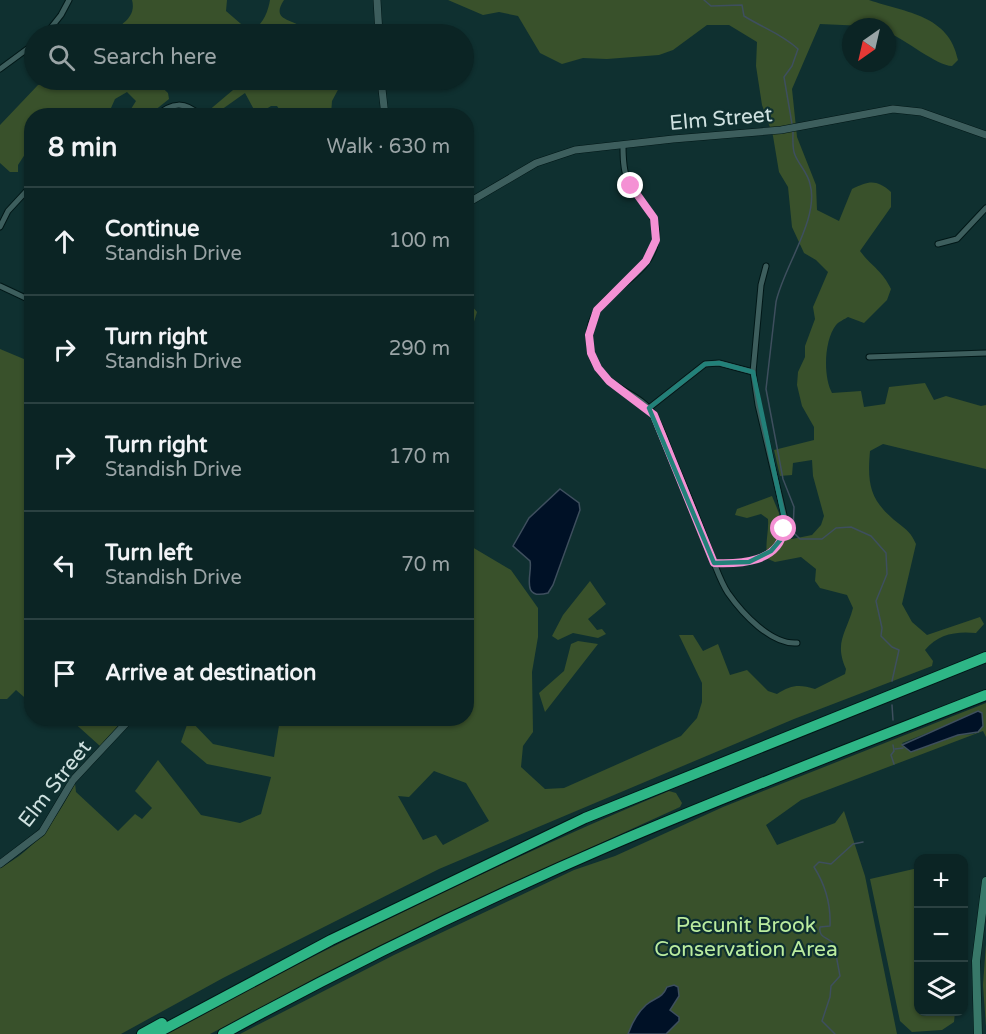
<!DOCTYPE html>
<html lang="en">
<head>
<meta charset="utf-8">
<style>
	:root { --surface:#0b2424; --page:#193031; --text:#f1f3f6; --muted:#9aa4a6; --line:#2b4141 }
	body { margin:0; font-family:"Varela Round",sans-serif; background:var(--page); color:var(--text) }
	.controls { position:absolute; right:18px; bottom:18px; display:grid; overflow:hidden; border-radius:12px; box-shadow:0 2px 4px #0004 }
	.controls button { width:54px; height:54px; display:grid; place-items:center; padding:0; border:0; border-bottom:2px solid var(--line); background:var(--surface); color:var(--text); font:30px sans-serif }
	.compass { position:absolute; left:842px; top:18px; width:54px; height:54px; border-radius:50%; background:var(--surface); box-shadow:0 2px 4px #0004; rotate:214deg }
	.stop { position:absolute; width:18px; height:18px; margin:-14px; border:4px solid #f491d4; border-radius:50%; background:#fff }
	.stop.end { background:#f491d4; border-color:#fff; box-shadow:0 2px 6px #0008 }
	.list { margin:0; padding:0; list-style:none }
	h2 { display:flex; justify-content:space-between; align-items:center; height:78px; margin:0; padding:0 24px; font-size:26px }
	h2 small { font-size:20px; font-weight:400; color:var(--muted) }
	.list li { display:grid; grid-template-columns:39px 1fr auto; gap:18px; align-items:center; box-sizing:border-box; height:108px; padding:0 24px; border-top:2px solid var(--line) }
	.list b { display:block; font-size:22px; white-space:nowrap }
	.list p { margin:0; font-size:20px; white-space:nowrap; color:var(--muted) }
	.list em { font-size:20px; font-style:normal; color:var(--muted) }
	.icon { flex:none; width:33px; height:33px; fill:none; stroke:currentColor; stroke-width:2; stroke-linecap:round; stroke-linejoin:round }
	.map { position:relative; flex:none; width:986px; height:1034px; overflow:hidden }
	.search { position:absolute; background:var(--surface); box-shadow:0 2px 4px #0004; left:24px; top:24px; width:450px; height:66px; display:flex; align-items:center; gap:15px; box-sizing:border-box; padding:0 21px; border-radius:33px; color:var(--muted); font-size:22px }
	.panel { position:absolute; background:var(--surface); box-shadow:0 2px 4px #0004; left:24px; top:108px; width:450px; height:618px; border-radius:24px }
	.map>svg:first-child { display:block }
	.green { fill:#39512b; fill-rule:evenodd }
	.water { fill:#001126; stroke:#3e4f5e; stroke-width:1.5 }
	.lines { fill:none; stroke-linecap:round; stroke-linejoin:round }
	.stream { stroke:#3e4f5e; stroke-width:1.5 }
	.minor-casing { stroke:#011717; stroke-width:7 }
	.tertiary-casing { stroke:#011717; stroke-width:8 }
	.secondary-casing { stroke:#011717; stroke-width:9 }
	.motorway-casing { stroke:#011717; stroke-width:12 }
	.minor { stroke:#3d5e5d; stroke-width:5 }
	.tertiary { stroke:#3d5e5d; stroke-width:7 }
	.secondary { stroke:#387869; stroke-width:8 }
	.motorway { stroke:#2eb686; stroke-width:10 }
	.route { stroke:#f491d4; stroke-width:8 }
	.marked { fill:none; stroke:#228179; stroke-width:4.5; stroke-linejoin:round }
	.labels { text-anchor:middle; dominant-baseline:central; stroke-width:4.5; stroke-linejoin:round; paint-order:stroke }
	.street-label { font-size:21px; fill:#cfe1e0; stroke:#0f3030 }
	.park-label { font-size:21px; fill:#bbec9f; stroke:#0f3030 }
</style>
</head>
<body>
<div class="map">
<svg width="986" height="1034" viewBox="0 0 986 1034">
	<rect width="100%" height="100%" fill="#0f3030"/>
	<g class="green">
		<path d="M132 0H227L226 11 248 30C262 29 268 12 270 0H284C270 21 293 19 301 27L299 34H184L161 32 159 34H108C119 26 137 18 132 0Z"/>
		<path d="M448 0H869C907 13 949 15 958 60L952 66C937 66 905 39 887 32V27L820 24 792 89 797 137 816 185 817 210 839 221 852 189C869 181 876 179 891 192V207L860 251C872 267 882 270 891 289L887 300 864 323 848 317C845 319 838 322 836 325 824 340 823 377 832 393L861 391 864 407 885 404 889 387 925 383 934 400 946 396 981 406 986 405V469L883 444 870 451C867 485 870 501 898 523 907 530 911 533 916 544L902 604 912 622 927 635 980 617 984 624 976 633C956 631 938 634 925 650L933 661 932 666 794 719 439 869 223 978 121 1034H0V868C36 849 57 819 75 783L76 792 118 831 135 814 142 819 152 808 135 791 158 760 201 815 240 823 261 814 271 777 207 764 181 742 189 719 213 744 274 757 280 719 466 718 467 544 511 570 538 608V637L532 672 533 732 523 746 521 767 545 789 564 788 681 736 697 718 702 702V683L679 635H693L703 651 718 644 730 675 747 670 768 691 777 694C791 685 799 684 815 689L845 674 846 669C834 642 846 634 853 608L847 595 820 588 815 581 816 569 801 557 775 562 768 559C764 545 769 533 768 519L761 514 747 518 735 515 737 509 772 496 779 513 778 533 792 539 812 535 821 525 824 516 813 476 812 460 793 463 792 475 780 476 774 450 814 440V427L802 406 797 385 798 372 805 357V346L815 319 813 307 828 272 816 260 804 253 792 227 788 187 779 172 773 136 762 105 756 66 757 42 729 25H707L673 50 659 55 607 59 583 58 562 64 540 53 518 16 499 12 483 15ZM434 771 466 783 489 821 443 845 436 835 423 840 398 796 409 797Z"/>
		<polygon points="60,80 75,85 83,80 154,80 168,93 169,99 149,115 135,115 131,109 136,101 127,92 115,99 111,108 113,115 32,116 31,145 18,165 18,172 10,172 0,163 0,125 38,85"/>
		<polygon points="226,80 326,80 340,86 332,101 331,115 283,115 277,106 271,106 257,115 245,93 214,115 209,115 207,112 233,90"/>
		<polygon points="466,299 477,312 471,331 467,334"/>
		<polygon points="0,349 31,362 31,703 16,690 7,699 0,699"/>
		<polygon points="590,581 606,604 588,619 597,630 602,629 606,634 598,638 573,633 558,640 552,636 563,615"/>
		<polygon points="578,641 598,644 545,712 539,693 564,671 571,644"/>
		<path d="M986 703V737L983 731 801 800 766 825 777 845 835 823 844 811 865 876 897 1034H659L636 1017 628 1034H240L394 955 574 870 615 856 723 807ZM983 715V726L974 734 958 735 911 752 902 743 963 719Z"/>
		<polygon points="70,719 124,719 100,746"/>
		<path d="M669 791 676 793 682 803 680 807 436 918 210 1034H163C331 946 494 864 669 791Z"/>
		<polygon points="918,868 918,1012 955,1012 954,1022 942,1030 912,1032 900,1021 870,879"/>
		<polygon points="986,943 986,1027 983,985"/>
	</g>
	<g class="water">
		<path d="M560 489 579 503 580 510 553 585 548 593C519 601 533 572 530 561L513 546 529 518Z"/>
		<polygon points="978,711 982,713 983,726 978,732 958,735 911,752 902,745"/>
		<path d="M674 985 678 987 679 996 670 1010 679 1017V1021L666 1034H628C632 1023 637 1013 646 1005 655 997 662 999 667 987Z"/>
	</g>
	<g class="lines">
		<g class="stream">
			<path d="M704 0 711 6 742 5 744 16C763 28 782 34 798 49L792 66 784 77 792 124"/>
			<path d="M793 132C793 139 792 148 795 155 799 165 808 173 810 184 820 218 783 268 776 302L766 389 783 479 794 507 793 532 800 539H822L836 528 851 527 871 536 886 553 887 574 876 601 882 628 881 636 892 647 899 650 892 681"/>
			<polyline points="892,705 893,720"/>
			<polyline points="893,745 894,751 891,755 894,764"/>
			<polyline points="895,749 903,748"/>
			<path d="M835 1034 822 1021 830 997 831 986 840 976 834 944C828 937 818 938 820 927L830 926C831 904 826 886 814 867L819 862 831 864 853 844 863 842"/>
		</g>
		<g class="minor-casing">
			<g id="minor">
				<polyline points="46,34 61,15 69,0"/>
				<polyline points="0,69 34,44"/>
				<path d="M156 116C172 102 185 101 201 116"/>
				<path d="M623 145C623 156 623 170 628 181 638 201 661 216 656 241 648 288 576 292 591 353 601 390 638 389 654 415 662 428 667 444 672 457 687 492 702 528 714 563 748 564 789 560 784 515L758 405 753 372 761 285 766 266"/>
				<polyline points="0,227 8,211 32,185"/>
				<polyline points="938,244 957,239 986,208"/>
				<polyline points="0,286 32,301"/>
				<polyline points="869,357 986,353"/>
				<polyline points="649,408 705,364 719,363 753,372"/>
				<path d="M714 563C718 573 722 584 728 593 742 613 771 645 797 643"/>
			</g>
		</g>
		<g class="tertiary-casing">
			<g id="tertiary">
				<polyline points="377,0 379,34"/>
				<polyline points="381,80 385,116"/>
				<polyline points="466,204 536,163 575,150 673,139 781,130 893,109 921,112 986,135"/>
				<polyline points="0,864 42,832 73,780 131,718"/>
			</g>
		</g>
		<g class="secondary-casing">
			<polyline id="secondary" points="978,1034 976,961 986,881"/>
		</g>
		<g class="motorway-casing">
			<g id="motorway">
				<polyline points="142,1034 162,1023"/>
				<polyline points="155,1034 331,940 585,818 986,657"/>
				<path d="M223 1034C349 965 479 902 611 845 735 792 861 744 986 695"/>
			</g>
		</g>
		<use href="#minor" class="minor"/>
		<use href="#tertiary" class="tertiary"/>
		<use href="#secondary" class="secondary"/>
		<use href="#motorway" class="motorway"/>
	</g>
	<g class="lines">
		<path class="route" d="M631 186 654 218 656 240 646 261 597 310 589 335 591 353 598 368 609 381 654 415 714 563C740 564 779 563 784 529"/>
	</g>
	<path class="marked" d="M719 363 753 372 785 523 782 538 771 551 749 562 714 563 649 408 705 364Z"/>
	<g class="labels">
		<g class="street-label">
			<text transform="translate(721 119) rotate(-5)">Elm Street</text>
			<text transform="translate(55 784) rotate(-52)">Elm Street</text>
		</g>
		<g class="park-label">
			<text x="746" y="925">Pecunit Brook<tspan x="746" dy="24">Conservation Area</tspan></text>
		</g>
	</g>
</svg>
<div class="controls">
<button>+</button>
<button>−</button>
<button><svg class="icon" aria-label="layers" viewBox="0 0 24 24"><path d="M12 4l9 5-9 5-9-5zM3 14l9 5 9-5"/></svg></button>
</div>
<svg class="compass" viewBox="-18 -18 36 36"><path d="M0-13l5 13h-10z" fill="#e53935"/><path d="M0 13l5-13h-10z" fill="#9aa4a6"/></svg>
<div class="stop" style="left:784px;top:529px"></div>
<div class="stop end" style="left:631px;top:186px"></div>
<div class="search"><svg class="icon" aria-label="search" viewBox="0 0 24 24"><circle cx="10" cy="10" r="6"/><path d="M15 15l6 6"/></svg>Search here</div>
<section class="panel">
<h2>8 min<small>Walk · 630 m</small></h2>
<ul class="list">
<li><svg class="icon" aria-label="ahead" viewBox="0 0 24 24"><path d="M12 20V5M6 11l6-6 6 6"/></svg><div><b>Continue</b><p>Standish Drive</p></div><em>100 m</em></li>
<li><svg class="icon" aria-label="right" viewBox="0 0 24 24"><path d="M7 20v-9h11M14 6l5 5-5 5"/></svg><div><b>Turn right</b><p>Standish Drive</p></div><em>290 m</em></li>
<li><svg class="icon" aria-label="right" viewBox="0 0 24 24"><path d="M7 20v-9h11M14 6l5 5-5 5"/></svg><div><b>Turn right</b><p>Standish Drive</p></div><em>170 m</em></li>
<li><svg class="icon" aria-label="left" viewBox="0 0 24 24"><path d="M17 20v-9H6M10 6l-5 5 5 5"/></svg><div><b>Turn left</b><p>Standish Drive</p></div><em>70 m</em></li>
<li><svg class="icon" aria-label="arrive" viewBox="0 0 24 24"><path d="M6 21V4h12l-3 4 3 4H6"/></svg><div><b>Arrive at destination</b></div></li>
</ul>
</section>
</div>
</body>
</html>
